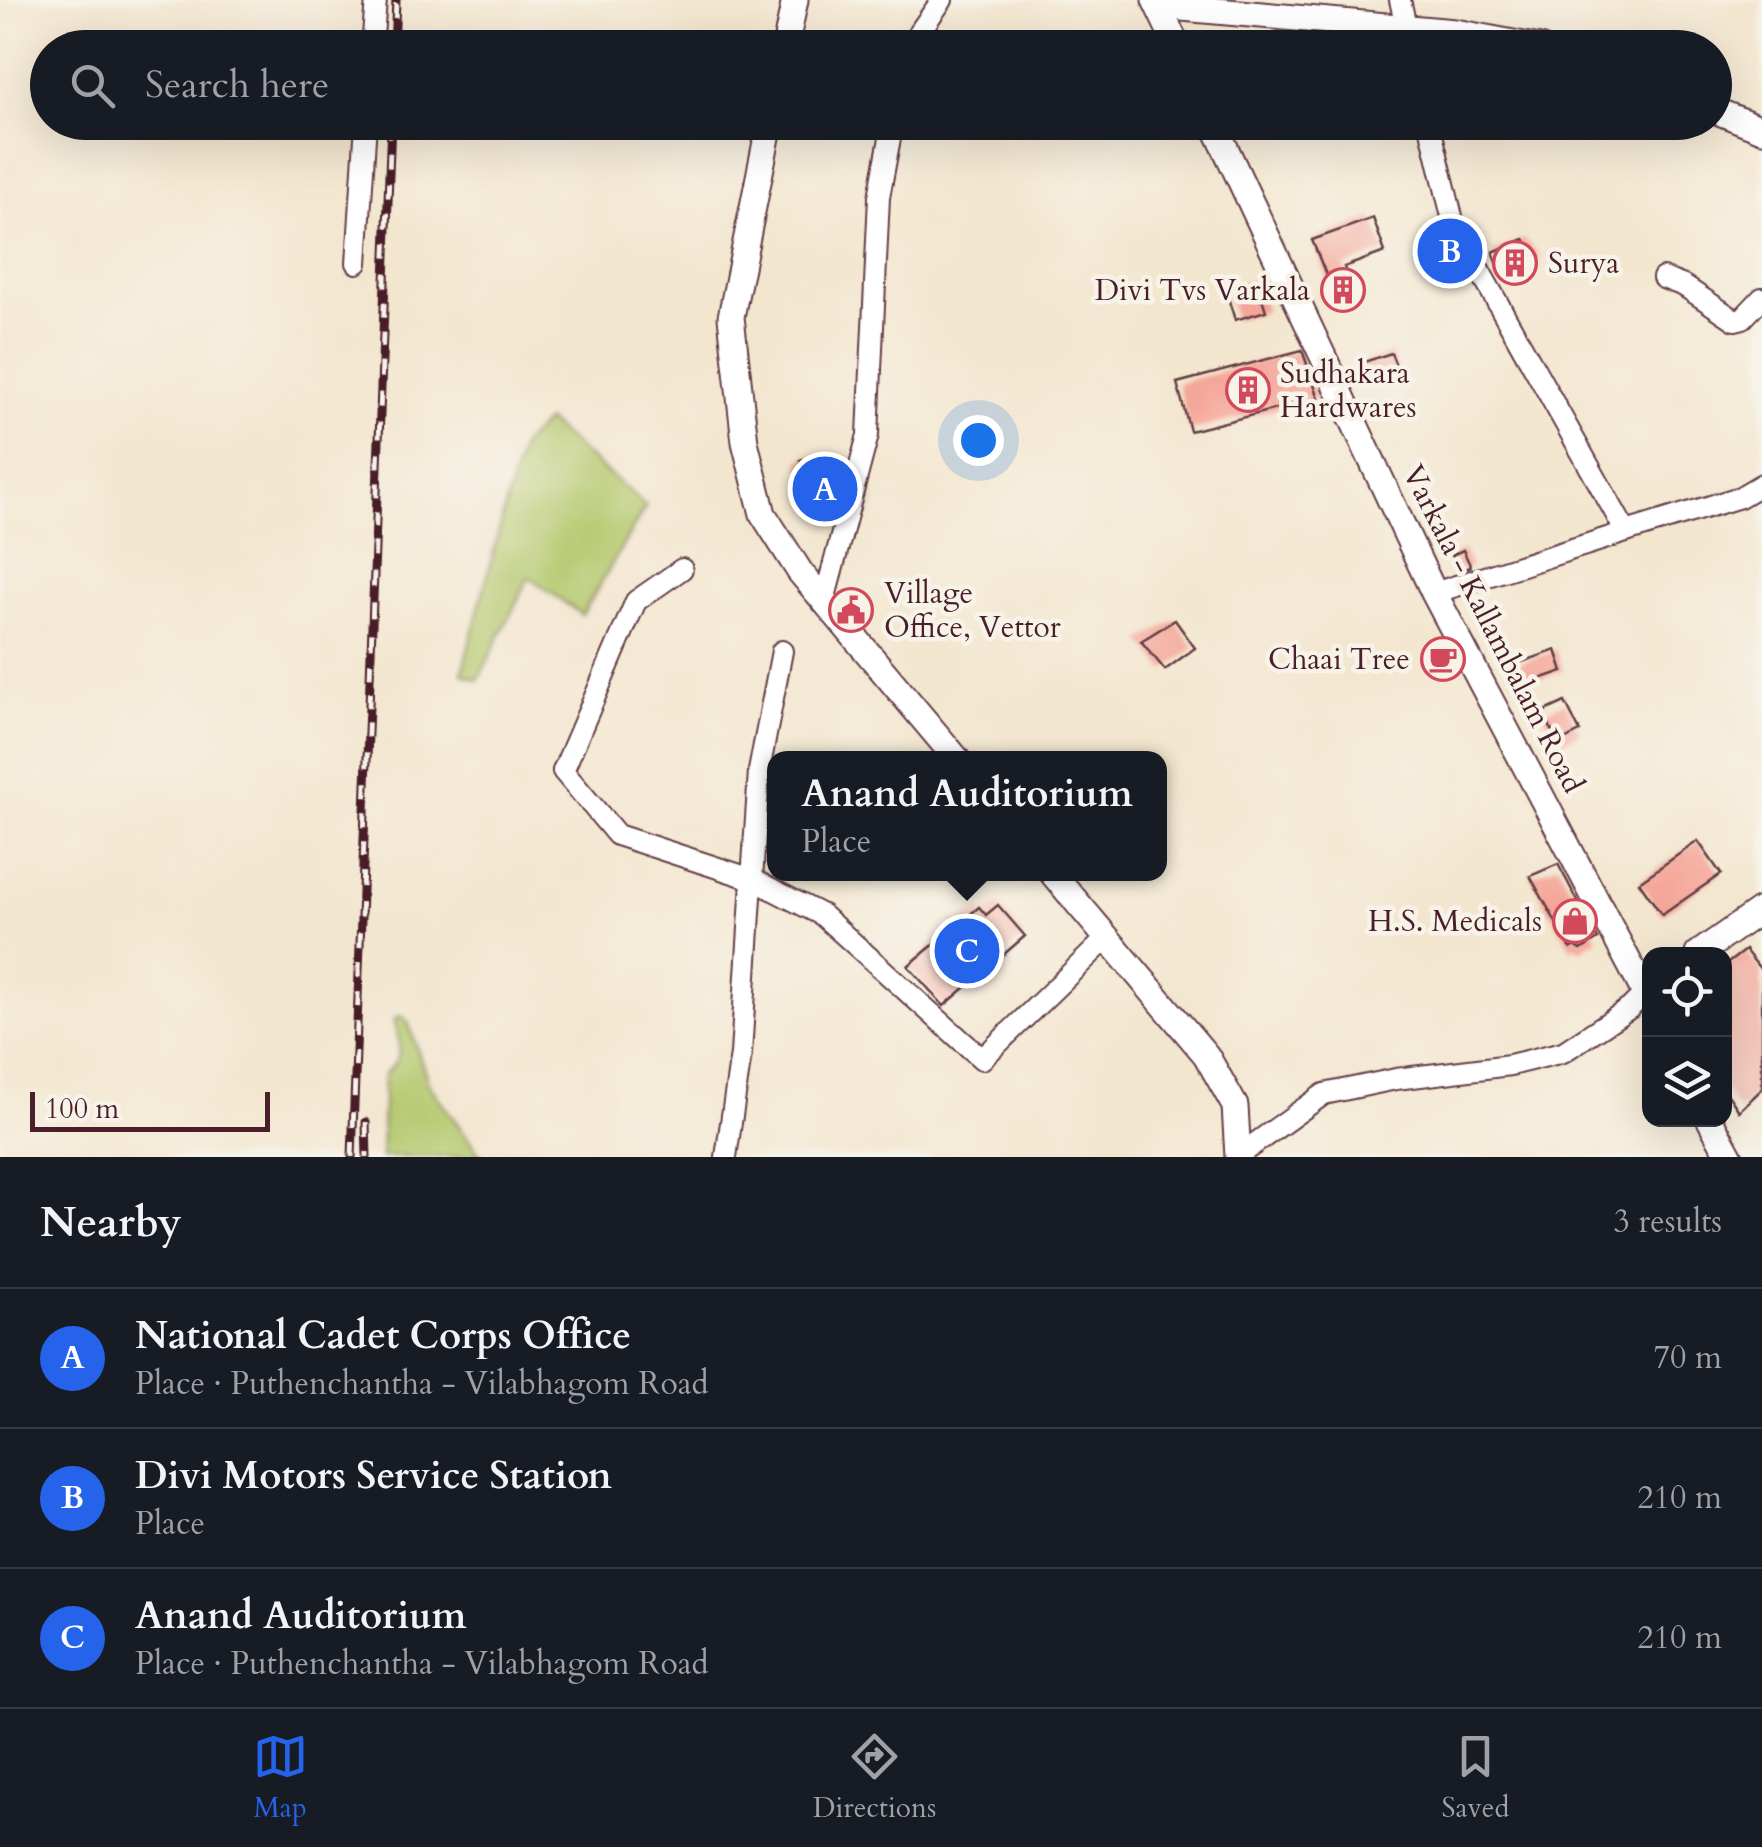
<!DOCTYPE html>
<html lang="en">
<head>
<meta charset="utf-8">
<style>
	:root { --surface:#171b24; --page:#242831; --text:#f1f3f6; --muted:#9ea1a6; --line:#363941; --accent:#2563eb }
	body { margin:0; font-family:Cardo,serif; background:var(--page); color:var(--text) }
	.controls { position:absolute; right:30px; bottom:30px; display:grid; overflow:hidden; border-radius:20px; box-shadow:0 10px 40px #0002 }
	.controls button { width:90px; height:90px; display:grid; place-items:center; padding:0; border:0; border-bottom:2px solid var(--line); background:var(--surface); color:var(--text); font:50px sans-serif }
	.scale { position:absolute; left:30px; bottom:25px; width:240px; box-sizing:border-box; padding-left:10px; border:5px solid #4a1f2b; border-top:0; font-size:28px; line-height:35px; white-space:nowrap; color:#4a1f2b; -webkit-text-stroke:8px #f7f3e8; paint-order:stroke }
	.you { position:absolute; left:978px; top:440px; width:35px; height:35px; margin:-25px; border:8px solid #fff; border-radius:50%; background:#1a73e8; box-shadow:0 0 0 15px #1a73e833 }
	.badge { display:grid; place-items:center; width:65px; height:65px; border-radius:50%; background:var(--accent); color:#fff; font-size:32px; font-weight:700 }
	.pin { position:absolute; translate:-50% -50%; border:5px solid #fff; box-shadow:0 2px 10px #0006 }
	.popup { position:absolute; left:767px; top:751px; width:400px; height:130px; box-sizing:border-box; display:grid; place-content:center; border-radius:20px; background:var(--surface); filter:drop-shadow(0 2px 8px #0005); font-size:32px; white-space:nowrap; color:var(--muted) }
	.popup b { font-size:38px; color:var(--text) }
	.popup::after { content:''; position:absolute; left:50%; top:100%; margin-left:-20px; border:20px solid transparent; border-top-color:var(--surface) }
	.list { margin:0; padding:0; list-style:none }
	h2 { display:flex; justify-content:space-between; align-items:center; height:130px; margin:0; padding:0 40px; font-size:42px }
	h2 small { font-size:32px; font-weight:400; color:var(--muted) }
	.list li { display:grid; grid-template-columns:65px 1fr auto; gap:30px; align-items:center; box-sizing:border-box; height:140px; padding:0 40px; border-top:2px solid var(--line) }
	.list b { display:block; font-size:38px; white-space:nowrap }
	.list p { margin:0; font-size:32px; white-space:nowrap; color:var(--muted) }
	.list em { font-size:32px; font-style:normal; color:var(--muted) }
	.icon { flex:none; width:55px; height:55px; fill:none; stroke:currentColor; stroke-width:2; stroke-linecap:round; stroke-linejoin:round }
	.map { position:relative; flex:none; width:1762px; height:1157px; overflow:hidden }
	.search { position:absolute; background:var(--surface); box-shadow:0 10px 40px #0002; left:30px; right:30px; top:30px; height:110px; display:flex; align-items:center; gap:25px; box-sizing:border-box; padding:0 35px; border-radius:55px; color:var(--muted); font-size:38px }
	.sheet { height:550px; background:var(--surface) }
	nav { display:flex; justify-content:space-around; align-items:center; box-sizing:border-box; height:140px; border-top:2px solid var(--line); background:var(--surface); font-size:28px; color:var(--muted) }
	nav a { display:grid; justify-items:center; gap:5px }
	nav .on { color:var(--accent) }
	.map>svg:first-child { display:block }
	.green { fill:#b2c76b; stroke:#7e734b; stroke-width:2.5 }
	.building { fill:#f4a699 }
	.lines { fill:none; stroke-linecap:round; stroke-linejoin:round }
	.minor-casing { stroke:#633d44; stroke-width:24 }
	.major-casing { stroke:#633d44; stroke-width:29 }
	.minor { stroke:#fff; stroke-width:20 }
	.major { stroke:#fff; stroke-width:25 }
	.rail-casing { stroke:#4a1f2b; stroke-width:9 }
	.rail { stroke:#f7f3e8; stroke-width:5; stroke-dasharray:15; stroke-linecap:butt }
	.labels { text-anchor:middle; dominant-baseline:central; stroke-width:9; stroke-linejoin:round; paint-order:stroke }
	.poi-label { font-size:30px; fill:#4a1f2b; stroke:#f7f3e8; text-anchor:start }
	.street-label { font-size:30px; fill:#4a1f2b; stroke:#f7f3e8 }
</style>
</head>
<body>
<div class="map">
<svg width="1762" height="1157" viewBox="0 0 1762 1157">
	<rect width="100%" height="100%" fill="#f7f3e8"/>
	<filter id="ink" filterUnits="userSpaceOnUse"><feTurbulence type="fractalNoise" baseFrequency=".01" numOctaves="2"/><feDisplacementMap in="SourceGraphic" scale="20" xChannelSelector="R" yChannelSelector="G"/><feConvolveMatrix kernelMatrix="1 2 1 2 8 2 1 2 1" color-interpolation-filters="sRGB"/></filter>
	<filter id="wash" filterUnits="userSpaceOnUse"><feTurbulence type="fractalNoise" baseFrequency=".0048" numOctaves="4" result="noise"/><feDisplacementMap in="SourceGraphic" scale="40" xChannelSelector="R" yChannelSelector="G"/><feGaussianBlur stdDeviation="2.25" result="paint"/><feColorMatrix in="noise" values="0 0 0 0 0 0 0 0 0 0 0 0 0 0 0 0 0 1.4 0 .05"/><feComposite in="paint" operator="in"/></filter>
	<g filter="url(#wash)">
		<rect width="100%" height="100%" fill="#f3e6cf"/>
		<g class="green">
			<polygon points="546,421 646,506 582,615 529,577 478,680 462,673 521,446"/>
			<path d="M401 1016 408 1022 429 1085 482 1157H381L384 1074C405 1058 400 1044 394 1020Z"/>
		</g>
		<g id="blocks">
			<g class="building">
				<polygon points="1373,218 1385,252 1344,267 1356,300 1339,307 1312,240"/>
				<polygon points="1444,235 1461,265 1445,272 1432,240"/>
				<polygon points="1524,239 1540,256 1524,270 1503,278 1493,252"/>
				<polygon points="1256,279 1266,311 1235,320 1225,288"/>
				<polygon points="1302,350 1319,398 1190,431 1177,383"/>
				<polygon points="1391,353 1398,370 1368,380 1361,363"/>
				<polygon points="813,457 817,476 840,471 842,480 836,503 811,509 800,460"/>
				<polygon points="1463,550 1471,567 1459,571 1452,555"/>
				<polygon points="1175,620 1195,648 1165,670 1141,641"/>
				<polygon points="1556,650 1563,671 1523,685 1516,664"/>
				<polygon points="1565,702 1580,732 1558,743 1543,712"/>
				<polygon points="1698,841 1721,874 1662,915 1639,882"/>
				<polygon points="1558,864 1598,939 1581,950 1575,946 1571,949 1530,876"/>
				<polygon points="998,905 1025,936 944,1006 908,966 979,907 986,915"/>
				<polygon points="1745,950 1762,971 1762,1089 1739,1111 1724,1089 1724,966"/>
			</g>
		</g>
	</g>
	<g filter="url(#ink)">
		<use href="#blocks" fill-opacity="0" stroke="#633d44" stroke-width="2.5"/>
		<g class="lines">
			<g class="minor-casing">
				<g id="minor">
					<polyline points="1400,0 1411,48"/>
					<polyline points="372,48 376,0"/>
					<polyline points="908,48 942,0"/>
					<polyline points="1429,122 1454,225 1626,532 1434,593"/>
					<polyline points="357,263 366,122"/>
					<polyline points="1663,278 1684,286 1735,320 1743,318 1762,298"/>
					<polyline points="1626,532 1740,497 1762,484"/>
					<polyline points="682,569 636,601 563,771 617,835 752,879 822,915 982,1059 1107,938"/>
					<polyline points="824,601 868,435 879,197 893,122"/>
					<polyline points="1239,1155 1324,1094 1396,1079 1510,1065 1563,1052 1630,1008 1645,993"/>
					<polyline points="726,1157 741,1054 759,771 782,651"/>
				</g>
			</g>
			<g class="major-casing">
				<g id="major">
					<polyline points="1155,0 1178,48"/>
					<polyline points="1159,6 1455,32 1540,48"/>
					<polyline points="785,48 795,0"/>
					<polyline points="1714,110 1762,129"/>
					<polyline points="770,122 731,317 745,442 763,514 800,572 956,758"/>
					<polyline points="1213,122 1434,593 1645,993 1650,990"/>
					<polyline points="1053,874 1206,1055 1235,1106 1238,1157"/>
					<polyline points="1698,954 1762,909"/>
					<polyline points="1710,1120 1730,1157"/>
				</g>
			</g>
			<use href="#minor" class="minor"/>
			<use href="#major" class="major"/>
			<g class="rail-casing">
				<g id="rail">
					<polyline points="394,48 396,0"/>
					<polyline points="366,1122 367,1157"/>
					<polyline points="352,1157 391,122"/>
				</g>
			</g>
			<use href="#rail" class="rail"/>
		</g>
	</g>
	<defs>
		<g id="building-ring" transform="scale(2.25)"><circle r="9.5" fill="#f7f3e8" stroke="#d1495b" stroke-width="1.5"/><path d="M-4-6H4V6H1V3H-1V6H-4ZM-2.5-4.3h1.7v1.8h-1.7ZM.8-4.3h1.7v1.8H.8ZM-2.5-1h1.7V.8h-1.7ZM.8-1h1.7V.8H.8Z" fill="#d1495b"/></g>
		<g id="civic-ring" transform="scale(2.25)"><circle r="9.5" fill="#f7f3e8" stroke="#d1495b" stroke-width="1.5"/><path d="M-.6-6.5H3V-4.5H.6V-3L4-1V1h2V6H-6V1h2V-1L-.6-3ZM-1.2 2.5V6h2.4V2.5Z" fill="#d1495b"/></g>
		<g id="cafe-ring" transform="scale(2.25)"><circle r="9.5" fill="#f7f3e8" stroke="#d1495b" stroke-width="1.5"/><path d="M-5.5-4.5H6V0H3Q3 3.5 0 3.5H-2.5Q-5.5 3.5-5.5 0ZM3-3.2v2h1.7v-2ZM-6 4.5H4V6H-6Z" fill="#d1495b"/></g>
		<g id="shop-ring" transform="scale(2.25)"><circle r="9.5" fill="#f7f3e8" stroke="#d1495b" stroke-width="1.5"/><path d="M-5-2.5h2.3a2.7 3.5 0 0 1 5.4 0H5L5.5 6h-11ZM-1.5-2.5h3a1.5 2.3 0 0 0-3 0Z" fill="#d1495b"/></g>
	</defs>
	<g fill-rule="evenodd">
		<use href="#building-ring" x="1515" y="263"/>
		<use href="#building-ring" x="1343" y="290"/>
		<use href="#building-ring" x="1248" y="390"/>
		<use href="#civic-ring" x="851" y="610"/>
		<use href="#cafe-ring" x="1443" y="659"/>
		<use href="#shop-ring" x="1575" y="921"/>
	</g>
	<g class="labels">
		<g class="poi-label">
			<text x="1548" y="263">Surya</text>
			<text x="1310" y="290" text-anchor="end">Divi Tvs Varkala</text>
			<text x="1280" y="373">Sudhakara<tspan x="1280" dy="34">Hardwares</tspan></text>
			<text x="884" y="593">Village<tspan x="884" dy="34">Office, Vettor</tspan></text>
			<text x="1410" y="659" text-anchor="end">Chaai Tree</text>
			<text x="1542" y="921" text-anchor="end">H.S. Medicals</text>
		</g>
		<g class="street-label">
			<text transform="translate(1493 629) rotate(63)">Varkala - Kallambalam Road</text>
		</g>
	</g>
</svg>
<div class="controls">
<button><svg class="icon" aria-label="locate" viewBox="0 0 24 24"><circle cx="12" cy="12" r="6"/><path d="M12 2v4M12 18v4M2 12h4M18 12h4"/></svg></button>
<button><svg class="icon" aria-label="layers" viewBox="0 0 24 24"><path d="M12 4l9 5-9 5-9-5zM3 14l9 5 9-5"/></svg></button>
</div>
<div class="scale">100 m</div>
<div class="you"></div>
<div class="pin badge" style="left:825px;top:489px">A</div>
<div class="pin badge" style="left:1450px;top:251px">B</div>
<div class="pin badge" style="left:967px;top:951px">C</div>
<div class="popup"><b>Anand Auditorium</b>Place</div>
<div class="search"><svg class="icon" aria-label="search" viewBox="0 0 24 24"><circle cx="10" cy="10" r="6"/><path d="M15 15l6 6"/></svg>Search here</div>
</div>
<section class="sheet">
<h2>Nearby<small>3 results</small></h2>
<ul class="list">
<li><span class="badge">A</span><div><b>National Cadet Corps Office</b><p>Place · Puthenchantha - Vilabhagom Road</p></div><em>70 m</em></li>
<li><span class="badge">B</span><div><b>Divi Motors Service Station</b><p>Place</p></div><em>210 m</em></li>
<li><span class="badge">C</span><div><b>Anand Auditorium</b><p>Place · Puthenchantha - Vilabhagom Road</p></div><em>210 m</em></li>
</ul>
</section>
<nav>
<a class="on"><svg class="icon" aria-label="map" viewBox="0 0 24 24"><path d="M3 6l6-2 6 2 6-2v14l-6 2-6-2-6 2zM9 4v14M15 6v14"/></svg>Map</a>
<a><svg class="icon" aria-label="directions" viewBox="0 0 24 24"><path d="M12 3l9 9-9 9-9-9zM9 14v-3h6M13 9l2 2-2 2"/></svg>Directions</a>
<a><svg class="icon" aria-label="saved" viewBox="0 0 24 24"><path d="M7 4h10v16l-5-4-5 4z"/></svg>Saved</a>
</nav>
</body>
</html>
